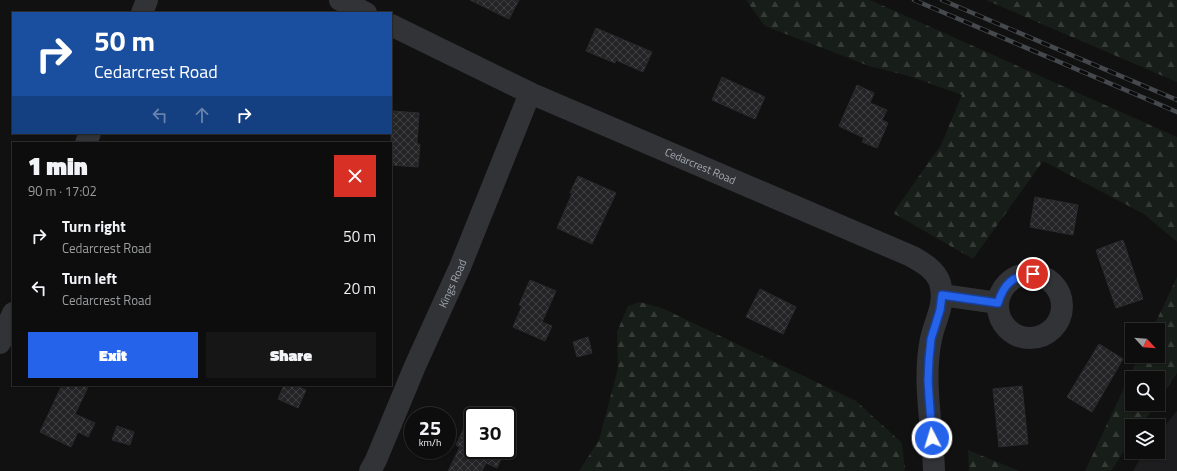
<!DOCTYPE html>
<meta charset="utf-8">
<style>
:root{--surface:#0d0d0e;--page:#161617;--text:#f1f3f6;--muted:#9a9c9e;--line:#2d2d2e;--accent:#2563eb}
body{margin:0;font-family:"Titillium Web",sans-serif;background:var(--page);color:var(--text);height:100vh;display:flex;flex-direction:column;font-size:15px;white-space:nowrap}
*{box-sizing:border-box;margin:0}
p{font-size:13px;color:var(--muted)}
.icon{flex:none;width:22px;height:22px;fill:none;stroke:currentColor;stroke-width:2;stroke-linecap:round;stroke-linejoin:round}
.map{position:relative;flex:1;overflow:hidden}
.details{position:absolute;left:12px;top:142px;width:380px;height:244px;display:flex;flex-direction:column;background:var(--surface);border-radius:0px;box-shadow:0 1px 3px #0004,0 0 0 1px var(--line)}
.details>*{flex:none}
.guide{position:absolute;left:12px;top:12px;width:380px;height:122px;border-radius:0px;box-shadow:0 1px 3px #0004,0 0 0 1px var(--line);background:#1a4fa0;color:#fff;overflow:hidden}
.needle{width:26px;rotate:116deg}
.controls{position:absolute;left:1125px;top:323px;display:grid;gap:8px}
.controls a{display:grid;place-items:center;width:40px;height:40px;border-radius:0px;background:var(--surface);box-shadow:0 1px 3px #0004,0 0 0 1px var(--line);font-size:20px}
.speed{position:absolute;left:404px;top:407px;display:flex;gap:8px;font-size:20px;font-weight:700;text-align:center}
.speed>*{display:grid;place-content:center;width:52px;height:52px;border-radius:50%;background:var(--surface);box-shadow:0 1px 3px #0004,0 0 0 1px var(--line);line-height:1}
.speed small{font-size:10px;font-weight:400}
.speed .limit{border:2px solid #111;border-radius:6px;background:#fff;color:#111}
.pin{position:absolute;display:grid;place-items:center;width:34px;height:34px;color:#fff;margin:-17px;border:2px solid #fff;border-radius:50%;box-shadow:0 1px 4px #0007}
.me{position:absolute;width:44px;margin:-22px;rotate:355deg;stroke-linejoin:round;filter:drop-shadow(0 0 3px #0008)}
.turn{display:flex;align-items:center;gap:14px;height:84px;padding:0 16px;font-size:18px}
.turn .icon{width:52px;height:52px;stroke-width:2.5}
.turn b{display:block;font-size:28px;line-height:34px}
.lanes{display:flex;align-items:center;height:38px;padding:0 16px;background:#0003;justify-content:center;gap:20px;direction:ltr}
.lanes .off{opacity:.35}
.round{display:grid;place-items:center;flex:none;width:42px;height:42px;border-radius:0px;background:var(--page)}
.overview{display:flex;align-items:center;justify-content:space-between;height:68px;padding:0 16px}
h1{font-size:24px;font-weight:800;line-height:30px}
.button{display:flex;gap:8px;margin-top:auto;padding:8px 16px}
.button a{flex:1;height:46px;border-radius:0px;background:var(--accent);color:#fff;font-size:16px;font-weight:800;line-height:46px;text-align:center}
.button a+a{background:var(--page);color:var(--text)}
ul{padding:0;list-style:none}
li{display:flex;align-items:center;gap:12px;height:52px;padding:0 16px}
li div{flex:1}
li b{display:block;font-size:15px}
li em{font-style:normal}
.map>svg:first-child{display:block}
.built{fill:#1d1d1f}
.forest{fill:url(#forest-firs)}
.building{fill:url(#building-cross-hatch);stroke:#2b2b2f}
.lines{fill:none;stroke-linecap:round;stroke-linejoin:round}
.minor{stroke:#323337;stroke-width:22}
.rail-casing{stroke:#45484c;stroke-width:4.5}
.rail{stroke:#0c0c0d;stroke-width:3;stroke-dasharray:9;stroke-linecap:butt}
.route-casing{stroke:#184099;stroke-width:10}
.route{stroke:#2563eb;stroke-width:7}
.labels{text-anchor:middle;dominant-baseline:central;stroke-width:4;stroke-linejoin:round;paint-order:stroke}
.street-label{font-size:11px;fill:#a2a9b3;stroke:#0c0c0d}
</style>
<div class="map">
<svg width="1177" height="471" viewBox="0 0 1177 471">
<defs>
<pattern id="forest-firs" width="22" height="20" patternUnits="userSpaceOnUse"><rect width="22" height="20" fill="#171d18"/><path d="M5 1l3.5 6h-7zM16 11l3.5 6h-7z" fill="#363b37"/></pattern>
<pattern id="building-cross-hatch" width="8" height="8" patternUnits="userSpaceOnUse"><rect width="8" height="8" fill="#242427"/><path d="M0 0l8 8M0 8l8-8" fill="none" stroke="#414144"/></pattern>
</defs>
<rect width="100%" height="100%" fill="#111112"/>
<!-- built -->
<path class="built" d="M 1177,411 L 1177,471 L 1133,471 L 1144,452 L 1158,452 L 1158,434 Z"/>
<!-- forest -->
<g class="forest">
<path d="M 746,0 L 870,0 L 1177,137 L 1177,242 L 1144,214 L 1043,161 L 973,259 L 893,213 L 941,145 L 962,95 L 909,76 L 869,66 L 765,26 Z"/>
<path d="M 986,0 L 1177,0 L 1177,82 Z"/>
<path d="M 1177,277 L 1177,373 L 1158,401 L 1158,378 L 1132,378 L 1132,404 L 1156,404 L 1141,426 L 1132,426 L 1132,439 L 1111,471 L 1085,471 L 1139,356 L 1158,356 L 1158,330 L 1152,330 Z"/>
<path d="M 640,302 L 662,308 L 856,401 L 902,443 L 905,469 L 904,471 L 579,471 L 599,440 L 618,368 L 617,332 L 628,306 Z"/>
<path d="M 968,450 L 1019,471 L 969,471 Z"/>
</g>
<!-- building -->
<g class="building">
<path d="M 470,0 L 519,0 L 509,19 Z"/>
<path d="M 596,28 L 652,52 L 643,72 L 616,60 L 615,63 L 586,51 Z"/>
<path d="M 722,77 L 765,97 L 755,119 L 712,100 Z"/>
<path d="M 857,85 L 874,93 L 870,103 L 887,110 L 882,120 L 888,123 L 877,148 L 862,142 L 864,138 L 839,126 Z"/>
<path d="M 393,111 L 419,113 L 417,144 L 420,144 L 418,167 L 391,165 L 391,138 Z"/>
<path d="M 578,176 L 616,193 L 592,244 L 557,228 L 572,194 L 570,193 Z"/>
<path d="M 1035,197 L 1078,205 L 1073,235 L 1030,227 Z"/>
<path d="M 1123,240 L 1143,299 L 1116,308 L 1096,250 Z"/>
<path d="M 530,280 L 556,291 L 542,322 L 552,326 L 545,341 L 513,327 L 522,306 L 519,305 Z"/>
<path d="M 760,289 L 796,307 L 783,334 L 746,317 Z"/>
<path d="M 588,337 L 592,353 L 577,357 L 573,342 Z"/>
<path d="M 1099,344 L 1123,359 L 1092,412 L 1067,397 Z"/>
<path d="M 62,385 L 89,385 L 75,414 L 95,423 L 88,437 L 78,432 L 71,447 L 40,432 Z"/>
<path d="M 284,385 L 294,385 L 306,390 L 298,408 L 278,399 Z"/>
<path d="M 1022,386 L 1028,444 L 999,447 L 993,389 Z"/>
<path d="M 473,409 L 473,450 L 505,450 L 497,468 L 486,463 L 482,471 L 448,471 L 460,447 L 456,445 Z"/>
<path d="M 117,426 L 134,432 L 130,445 L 112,440 Z"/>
</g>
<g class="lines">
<!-- minor -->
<g class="minor">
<path d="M 340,0 L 366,13"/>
<path d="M 142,13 L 147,0"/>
<path id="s1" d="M 391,25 L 530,93 L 911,256 C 922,262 936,270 940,283 C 946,305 935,319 931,339 C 922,381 933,429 934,471"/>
<path d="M 86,143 L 90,133"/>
<circle cx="1030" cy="306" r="32"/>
<path d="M 942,295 L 998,303"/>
<path d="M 0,343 L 13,313"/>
<path id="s2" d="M 370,471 L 376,460 L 415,366 L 460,267 L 530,93"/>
</g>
<!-- rail casing -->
<g class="rail-casing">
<g id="rail">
<path d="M 914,0 L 1177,112"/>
<path d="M 942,0 L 1177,100"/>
</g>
</g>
<!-- rail -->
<use href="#rail" class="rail"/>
</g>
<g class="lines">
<!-- route casing -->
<g class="route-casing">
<path id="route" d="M 932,438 L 928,381 L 929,359 L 931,339 L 940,310 L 942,295 L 998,303 C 1004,283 1013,276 1033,274"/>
</g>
<!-- route -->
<use href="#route" class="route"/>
</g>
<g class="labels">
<!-- street labels -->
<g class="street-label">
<text stroke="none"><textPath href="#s1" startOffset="340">Cedarcrest Road</textPath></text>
<text stroke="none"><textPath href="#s2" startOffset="205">Kings Road</textPath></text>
</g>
</g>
</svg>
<div class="controls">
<a><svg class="needle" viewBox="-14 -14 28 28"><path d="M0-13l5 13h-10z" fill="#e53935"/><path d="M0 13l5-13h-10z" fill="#9a9c9e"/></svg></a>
<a><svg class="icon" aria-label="search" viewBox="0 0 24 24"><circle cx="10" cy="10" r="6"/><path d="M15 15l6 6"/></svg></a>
<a><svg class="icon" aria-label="layers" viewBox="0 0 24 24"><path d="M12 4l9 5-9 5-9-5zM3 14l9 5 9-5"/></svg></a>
</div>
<div class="speed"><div>25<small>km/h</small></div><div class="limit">30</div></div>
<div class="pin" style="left:1033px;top:274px;background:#d93025"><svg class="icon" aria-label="arrive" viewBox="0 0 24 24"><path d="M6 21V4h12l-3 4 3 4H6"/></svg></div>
<svg class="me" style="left:932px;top:438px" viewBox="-20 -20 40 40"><circle r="17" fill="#2563eb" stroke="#fff" stroke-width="3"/><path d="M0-11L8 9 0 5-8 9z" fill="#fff"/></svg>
<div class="guide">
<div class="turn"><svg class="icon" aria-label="right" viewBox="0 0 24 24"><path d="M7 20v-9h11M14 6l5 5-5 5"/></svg><div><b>50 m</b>Cedarcrest Road</div></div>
<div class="lanes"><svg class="icon off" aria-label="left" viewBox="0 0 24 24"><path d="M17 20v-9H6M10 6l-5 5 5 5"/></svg><svg class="icon off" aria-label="ahead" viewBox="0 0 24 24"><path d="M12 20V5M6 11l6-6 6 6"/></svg><svg class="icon" aria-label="right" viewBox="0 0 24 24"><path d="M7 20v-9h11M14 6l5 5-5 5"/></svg></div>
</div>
<section class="details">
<div class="overview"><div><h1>1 min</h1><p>90 m · 17:02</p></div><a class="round" style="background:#d93025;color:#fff"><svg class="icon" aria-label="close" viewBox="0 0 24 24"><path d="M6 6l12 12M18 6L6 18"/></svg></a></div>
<ul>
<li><svg class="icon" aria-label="right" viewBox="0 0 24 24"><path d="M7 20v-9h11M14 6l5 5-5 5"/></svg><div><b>Turn right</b><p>Cedarcrest Road</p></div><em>50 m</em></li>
<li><svg class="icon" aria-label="left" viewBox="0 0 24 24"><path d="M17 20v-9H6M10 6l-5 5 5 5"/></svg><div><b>Turn left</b><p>Cedarcrest Road</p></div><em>20 m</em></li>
</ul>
<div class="button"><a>Exit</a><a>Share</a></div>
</section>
</div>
